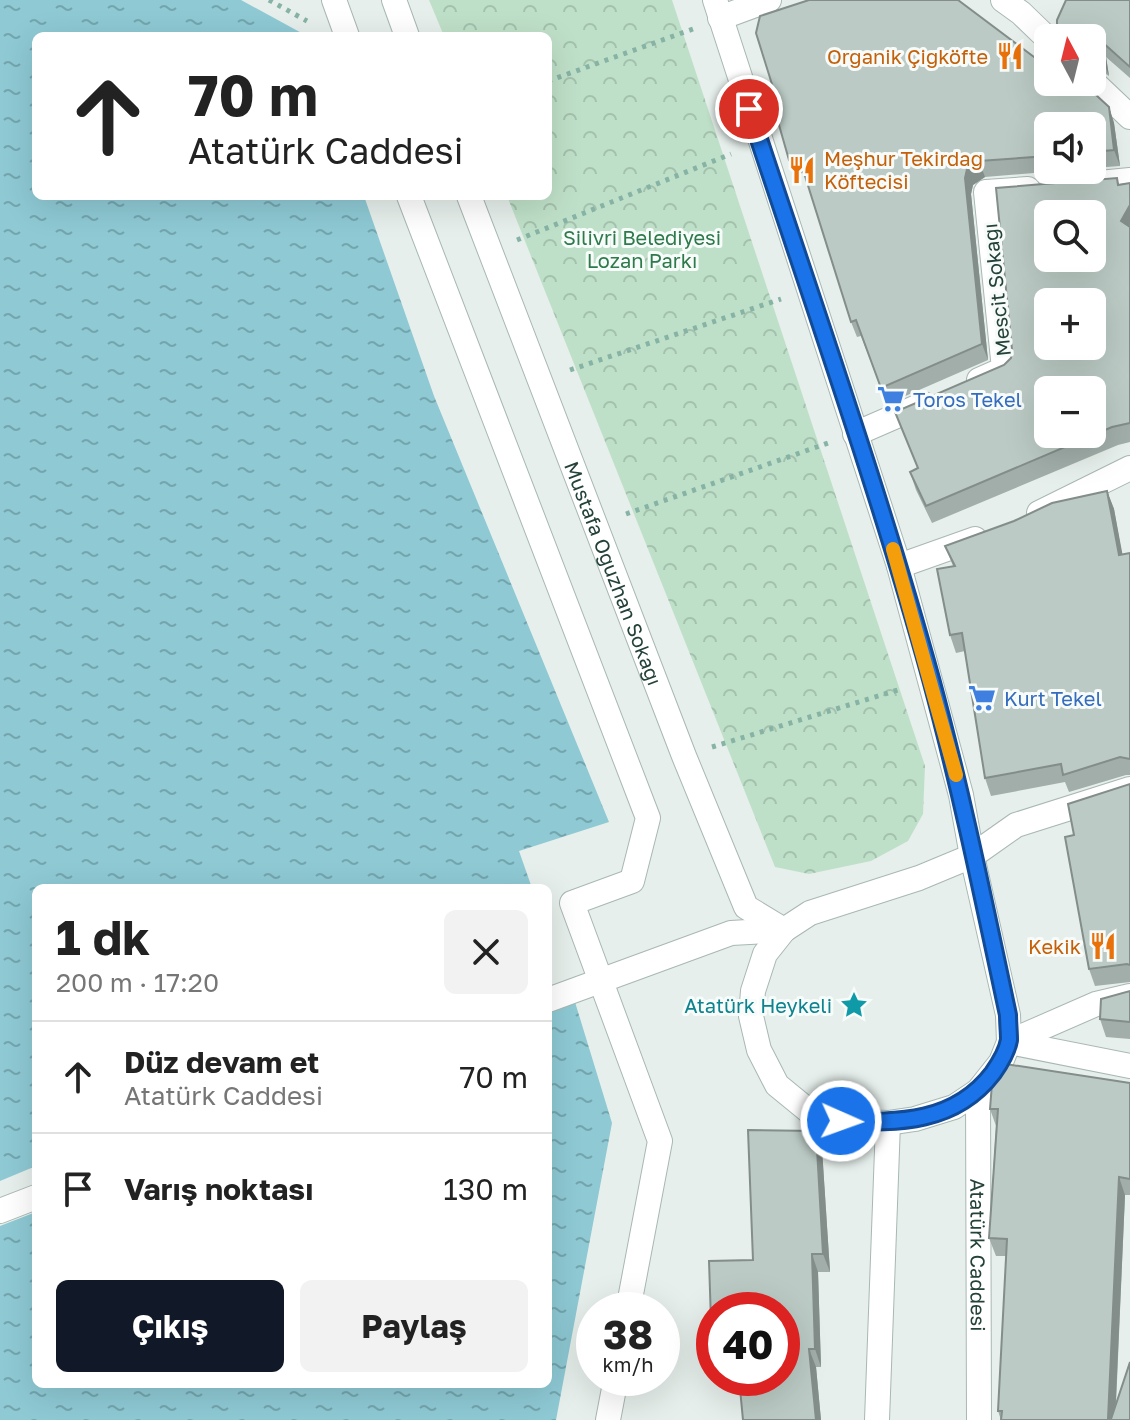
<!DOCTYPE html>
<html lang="tr">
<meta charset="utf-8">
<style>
:root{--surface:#fff;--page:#f2f2f2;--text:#222;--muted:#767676;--line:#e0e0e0;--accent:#111827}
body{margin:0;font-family:"Golos Text",sans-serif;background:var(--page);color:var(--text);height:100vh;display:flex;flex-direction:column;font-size:30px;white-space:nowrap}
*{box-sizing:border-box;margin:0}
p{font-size:26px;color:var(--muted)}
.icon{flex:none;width:44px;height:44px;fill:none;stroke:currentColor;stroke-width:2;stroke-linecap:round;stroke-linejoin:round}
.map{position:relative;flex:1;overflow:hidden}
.drawer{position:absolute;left:32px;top:884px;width:520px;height:504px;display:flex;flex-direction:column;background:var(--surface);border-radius:12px;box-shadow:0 8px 32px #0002}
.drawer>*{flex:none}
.guide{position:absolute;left:32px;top:32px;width:520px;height:168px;border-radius:12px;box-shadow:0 8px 32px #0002;background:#fff;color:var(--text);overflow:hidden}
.needle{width:52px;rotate:353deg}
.fabs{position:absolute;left:1034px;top:24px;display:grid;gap:16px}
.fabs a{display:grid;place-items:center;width:72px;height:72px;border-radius:12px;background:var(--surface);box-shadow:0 8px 32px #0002;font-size:40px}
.speed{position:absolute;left:576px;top:1292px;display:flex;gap:16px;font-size:40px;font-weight:700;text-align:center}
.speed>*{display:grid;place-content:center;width:104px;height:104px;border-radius:50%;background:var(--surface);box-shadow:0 8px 32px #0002;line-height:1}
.speed small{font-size:20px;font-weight:400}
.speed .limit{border:12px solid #d22;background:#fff;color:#111}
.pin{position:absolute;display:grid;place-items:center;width:68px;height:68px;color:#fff;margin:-34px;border:4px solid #fff;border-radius:50%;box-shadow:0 2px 8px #0007}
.me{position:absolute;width:88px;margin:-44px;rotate:92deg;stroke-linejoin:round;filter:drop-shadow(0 0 6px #0008)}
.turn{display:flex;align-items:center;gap:28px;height:168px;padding:0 24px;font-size:36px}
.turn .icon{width:104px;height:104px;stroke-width:2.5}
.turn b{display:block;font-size:56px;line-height:68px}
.round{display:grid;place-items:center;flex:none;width:84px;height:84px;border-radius:12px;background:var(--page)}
.head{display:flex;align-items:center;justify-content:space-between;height:136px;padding:0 24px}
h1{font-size:48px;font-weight:700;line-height:60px}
.cta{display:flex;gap:16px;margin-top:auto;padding:16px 24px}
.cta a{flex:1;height:92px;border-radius:12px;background:var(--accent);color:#fff;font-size:32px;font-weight:700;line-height:92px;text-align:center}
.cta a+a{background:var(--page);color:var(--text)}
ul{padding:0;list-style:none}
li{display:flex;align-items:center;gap:24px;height:112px;padding:0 24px;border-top:2px solid var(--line)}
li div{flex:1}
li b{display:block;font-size:30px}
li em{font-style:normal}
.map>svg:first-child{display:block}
.forest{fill:url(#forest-crowns)}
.water{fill:url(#water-ripples)}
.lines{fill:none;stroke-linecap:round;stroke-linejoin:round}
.minor-casing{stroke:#a8b8b2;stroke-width:26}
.path{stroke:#86b3a5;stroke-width:5;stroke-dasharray:4 6;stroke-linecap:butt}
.minor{stroke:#fff;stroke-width:24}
.wall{fill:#a1aea9}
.shaded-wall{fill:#838d89}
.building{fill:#bbcac4;stroke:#838d89;stroke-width:2;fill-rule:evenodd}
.route-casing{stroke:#114b97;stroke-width:20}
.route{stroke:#1a73e8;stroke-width:14}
.slow{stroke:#f59e0b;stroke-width:14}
.labels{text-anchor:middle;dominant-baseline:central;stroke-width:6;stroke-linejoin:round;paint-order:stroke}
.food-label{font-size:20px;fill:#c56008;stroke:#f7fbf9;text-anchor:end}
.park-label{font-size:20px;fill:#2d7a4b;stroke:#f7fbf9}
.street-label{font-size:20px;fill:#24423a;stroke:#f7fbf9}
.shop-label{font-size:20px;fill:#366cbe;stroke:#f7fbf9;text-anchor:start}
.culture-label{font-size:20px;fill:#0d838f;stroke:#f7fbf9;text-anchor:end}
</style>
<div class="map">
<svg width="1130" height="1420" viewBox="0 0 1130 1420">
<defs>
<pattern id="forest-crowns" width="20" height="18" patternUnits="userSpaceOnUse" patternTransform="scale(2)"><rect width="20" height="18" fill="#bfe0c8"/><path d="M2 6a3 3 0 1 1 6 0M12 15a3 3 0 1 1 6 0" fill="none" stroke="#a4c1ad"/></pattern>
<pattern id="water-ripples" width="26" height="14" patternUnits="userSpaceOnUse" patternTransform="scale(2)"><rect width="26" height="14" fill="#8ec9d4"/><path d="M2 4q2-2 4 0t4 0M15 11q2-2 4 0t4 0" fill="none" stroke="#74a5ad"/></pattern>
</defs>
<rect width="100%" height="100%" fill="#e6efeb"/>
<!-- forest -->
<path class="forest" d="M 429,0 L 672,0 L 925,766 L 923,814 L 908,841 L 871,861 L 809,874 L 775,867 L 507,196 L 548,196 L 548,36 L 444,36 Z"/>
<!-- water -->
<g class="water">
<path d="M 0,0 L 241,0 L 307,36 L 36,36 L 36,196 L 364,196 L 434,396 L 609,822 L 519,851 L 532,888 L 36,888 L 36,1166 L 0,1181 Z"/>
<path d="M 575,1002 L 612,1123 L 556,1420 L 0,1420 L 0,1226 L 36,1212 L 36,1384 L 548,1384 L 548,1012 Z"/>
</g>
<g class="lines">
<!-- minor casing -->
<g class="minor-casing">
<g id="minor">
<path d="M 334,0 L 347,36"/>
<path d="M 394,0 L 407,36"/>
<path d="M 715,0 L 899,566 L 961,795 L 972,856 L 1016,825 L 1130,789"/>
<path d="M 1003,0 L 1021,13 L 1048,39"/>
<path d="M 720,18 L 769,0"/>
<path d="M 1092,81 L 1130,117"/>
<path d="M 1089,184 L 1130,180"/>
<path d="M 409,196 L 648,818 L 632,881 L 572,903 L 660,1141 L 628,1310"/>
<path id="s1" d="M 469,196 L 684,756 L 746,907 L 784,930"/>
<path d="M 979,380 L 1004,369 L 986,192 L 1028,189"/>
<path d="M 855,434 L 924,404"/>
<path d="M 1039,513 L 1130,468"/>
<path d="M 899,566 L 975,539"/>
<path d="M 972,856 L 1008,1015 L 1009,1042 L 1001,1062 L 978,1091 L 954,1107 L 915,1119 L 888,1123 L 841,1121 L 810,1112 L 777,1085 L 759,1050 L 751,1016 L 753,991 L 765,954 L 784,930 L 810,913 L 919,878 Z"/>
<path d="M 548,1000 L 731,933 L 784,930"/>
<path d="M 1009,1042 L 1096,1004 L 1130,996"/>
<path d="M 1009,1042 L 1130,1066"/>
<path id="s2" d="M 978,1091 L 979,1420"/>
<path d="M 0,1211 L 36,1197"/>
<path d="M 608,1420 L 616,1378"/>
<path d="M 877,1420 L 888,1123"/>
</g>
</g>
<!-- path -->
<g class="path">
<path d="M 269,0 L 307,21"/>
<path d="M 548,81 L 693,29"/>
<path d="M 517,240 L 731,154"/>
<path d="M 570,370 L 781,299"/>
<path d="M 626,514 L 828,443"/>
<path d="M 712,747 L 901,689"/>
</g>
<!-- minor -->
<use href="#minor" class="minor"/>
</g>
<!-- wall -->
<g class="wall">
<path d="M 1130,0 L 1130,78 L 1106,57 L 1109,76 L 1096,67 L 1092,67 L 1092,38 Z"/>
<path d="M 1048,82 L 1109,107 L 1114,123 L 1120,166 L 1092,168 L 1092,126 L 1048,126 L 1048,170 L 1069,170 L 985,177 L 973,185 L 971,194 L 988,360 L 887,404 L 861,336 L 857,337 L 851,322 L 804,173 L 794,175 L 789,160 Z"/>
<path d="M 1117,178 L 1119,184 L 1130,183 L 1130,442 L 1118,445 L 932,523 L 916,490 L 910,472 L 918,468 L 895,412 L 1004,365 L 1011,358 Z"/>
<path d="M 1107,491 L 1114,509 L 1122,555 L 1130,553 L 1130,775 L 1126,775 L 1069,792 L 1065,782 L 991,796 L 985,778 L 965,651 L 956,653 L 950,635 L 953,566 L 945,546 Z"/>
<path d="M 1130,784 L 1130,982 L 1095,986 L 1089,969 L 1074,835 Z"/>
<path d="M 1130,991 L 1130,1039 L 1106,1037 L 1100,1019 Z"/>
<path d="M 1130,1083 L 1130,1195 L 1125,1195 L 1116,1405 L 1130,1420 L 1001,1420 L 998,1411 L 1006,1256 L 996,1256 L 989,1238 L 996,1126 L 990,1109 Z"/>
<path d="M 748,1130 L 816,1131 L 822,1149 L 830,1272 L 818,1272 L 821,1367 L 816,1367 L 821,1420 L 743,1420 L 739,1378 L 782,1378 L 782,1310 L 714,1310 L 714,1358 L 712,1351 L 709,1261 L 753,1260 Z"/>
</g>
<!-- shaded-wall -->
<g class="shaded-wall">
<path d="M 1101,41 L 1106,57 L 1109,76 L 1103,60 Z"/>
<path d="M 1109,107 L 1114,123 L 1120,166 L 1114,150 Z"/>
<path d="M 979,161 L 985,177 L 973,185 L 971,194 L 988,360 L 982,344 L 965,178 L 967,169 Z"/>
<path d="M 1130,205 L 1130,234 L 1121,221 Z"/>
<path d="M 1107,491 L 1114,509 L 1126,573 L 1119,555 Z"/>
<path d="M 816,1131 L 822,1149 L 830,1272 L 823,1254 Z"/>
<path d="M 1119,1177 L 1125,1195 L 1115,1420 L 1108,1420 Z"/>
<path d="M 812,1254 L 818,1272 L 821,1367 L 815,1349 Z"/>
<path d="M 809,1349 L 816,1367 L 821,1420 L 816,1420 Z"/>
</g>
<!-- building -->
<g class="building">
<path d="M 809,0 L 958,0 L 1038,60 L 1048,38 L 1048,82 L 1082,82 L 1109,107 L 1114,150 L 1092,152 L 1092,126 L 1048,126 L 1048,156 L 979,161 L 967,169 L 965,178 L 982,344 L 881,388 L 856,320 L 851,322 L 799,157 L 789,160 L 775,111 L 780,110 L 756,33 L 760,16 Z"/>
<path d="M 1066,0 L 1130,0 L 1130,67 L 1101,41 L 1103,60 L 1092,52 L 1092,38 L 1048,38 L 1057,28 L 1057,20 Z"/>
<path d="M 1117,178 L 1118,185 L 1130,183 L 1130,205 L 1121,221 L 1130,227 L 1130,423 L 1112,427 L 926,506 L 910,472 L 918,468 L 895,412 L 1004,365 L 1011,358 L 1012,350 L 996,188 ZM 1048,214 L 1092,214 L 1092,258 L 1048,258 ZM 1048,302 L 1092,302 L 1092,346 L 1048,346 ZM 1048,390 L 1092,390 L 1092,434 L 1048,434 Z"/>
<path d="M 1107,491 L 1119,555 L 1130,553 L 1130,759 L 1120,757 L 1063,775 L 1061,764 L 985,778 L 962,633 L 950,635 L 937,569 L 955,566 L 945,546 L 1014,521 L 1052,503 Z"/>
<path d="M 1130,784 L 1130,965 L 1127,964 L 1089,969 L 1065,837 L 1074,835 L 1068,804 Z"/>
<path d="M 1130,991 L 1130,1022 L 1100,1019 L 1101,999 Z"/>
<path d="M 999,1063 L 1130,1083 L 1130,1179 L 1119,1177 L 1108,1419 L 1111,1419 L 1130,1362 L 1130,1420 L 1001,1420 L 1002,1411 L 998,1411 L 1007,1239 L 989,1238 L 998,1109 L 990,1109 L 993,1071 Z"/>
<path d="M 748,1130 L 816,1131 L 823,1254 L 812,1254 L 815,1349 L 809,1349 L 816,1420 L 743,1420 L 739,1378 L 782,1378 L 782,1310 L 714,1310 L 714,1351 L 712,1351 L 709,1261 L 753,1260 Z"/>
</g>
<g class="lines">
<!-- route casing -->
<g class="route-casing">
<path id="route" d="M 749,109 C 811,298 878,487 931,679 C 961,790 984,902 1008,1015 C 1008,1023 1009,1032 1009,1040 C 1007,1052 1000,1063 993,1073 C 955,1123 899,1123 841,1121"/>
</g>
<!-- route -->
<use href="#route" class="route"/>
<!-- slow -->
<path class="slow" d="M 893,549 L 956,775"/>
</g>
<!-- icons -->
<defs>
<g id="restaurant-bare" transform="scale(2.16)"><path d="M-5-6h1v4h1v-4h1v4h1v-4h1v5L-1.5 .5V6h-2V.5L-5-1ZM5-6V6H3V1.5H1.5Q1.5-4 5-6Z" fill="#e8710a" stroke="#f7fbf9" stroke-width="2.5" paint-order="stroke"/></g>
<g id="supermarket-bare" transform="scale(2.16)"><path d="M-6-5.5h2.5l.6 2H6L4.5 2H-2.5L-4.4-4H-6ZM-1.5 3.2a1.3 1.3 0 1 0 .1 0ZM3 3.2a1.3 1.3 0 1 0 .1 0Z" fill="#3f7fe0" stroke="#f7fbf9" stroke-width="2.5" paint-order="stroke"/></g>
<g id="sight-bare" transform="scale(2.16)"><path d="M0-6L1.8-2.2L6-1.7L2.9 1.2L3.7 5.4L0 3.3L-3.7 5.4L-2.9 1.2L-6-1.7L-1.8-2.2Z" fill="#0f9aa8" stroke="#f7fbf9" stroke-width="2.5" paint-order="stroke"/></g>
</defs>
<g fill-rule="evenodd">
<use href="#restaurant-bare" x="1010" y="56"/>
<use href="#restaurant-bare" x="802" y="170"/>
<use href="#supermarket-bare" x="891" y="399"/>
<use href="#supermarket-bare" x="982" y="698"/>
<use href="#restaurant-bare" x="1103" y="946"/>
<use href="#sight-bare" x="854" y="1005"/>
</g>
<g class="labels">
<!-- food labels -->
<g class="food-label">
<text x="988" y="56">Organik Çiğköfte</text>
<text x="824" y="158" text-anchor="start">Meşhur Tekirdağ<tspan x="824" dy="23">Köftecisi</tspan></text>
<text x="1081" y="946">Kekik</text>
</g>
<!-- park labels -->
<g class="park-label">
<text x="642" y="237">Silivri Belediyesi<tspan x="642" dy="23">Lozan Parkı</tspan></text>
</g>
<!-- street labels -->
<g class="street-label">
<text transform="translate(996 290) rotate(-96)">Mescit Sokağı</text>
<text stroke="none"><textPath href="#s1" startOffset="404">Mustafa Oğuzhan Sokağı</textPath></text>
<text stroke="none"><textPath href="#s2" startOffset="164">Atatürk Caddesi</textPath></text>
</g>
<!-- shop labels -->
<g class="shop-label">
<text x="913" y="399">Toros Tekel</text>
<text x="1004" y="698">Kurt Tekel</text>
</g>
<!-- culture labels -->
<g class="culture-label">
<text x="832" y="1005">Atatürk Heykeli</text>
</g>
</g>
</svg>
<div class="fabs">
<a><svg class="needle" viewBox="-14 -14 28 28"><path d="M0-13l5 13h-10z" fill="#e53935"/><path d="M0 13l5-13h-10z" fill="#767676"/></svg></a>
<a><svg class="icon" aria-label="sound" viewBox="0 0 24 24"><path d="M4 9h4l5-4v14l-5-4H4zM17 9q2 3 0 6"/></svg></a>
<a><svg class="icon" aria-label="search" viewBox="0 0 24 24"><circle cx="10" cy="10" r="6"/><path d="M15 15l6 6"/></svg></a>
<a>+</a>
<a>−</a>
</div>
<div class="speed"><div>38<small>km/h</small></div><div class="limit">40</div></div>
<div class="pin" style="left:749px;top:109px;background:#d93025"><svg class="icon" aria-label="arrive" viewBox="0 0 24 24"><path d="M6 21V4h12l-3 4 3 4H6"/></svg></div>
<svg class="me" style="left:841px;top:1121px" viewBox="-20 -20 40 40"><circle r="17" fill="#1a73e8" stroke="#fff" stroke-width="3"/><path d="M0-11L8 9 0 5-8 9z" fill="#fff"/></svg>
<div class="guide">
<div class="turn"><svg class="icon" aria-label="ahead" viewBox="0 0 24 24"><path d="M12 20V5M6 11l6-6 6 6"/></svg><div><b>70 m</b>Atatürk Caddesi</div></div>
</div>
<section class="drawer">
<div class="head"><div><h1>1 dk</h1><p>200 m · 17:20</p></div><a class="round"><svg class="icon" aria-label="close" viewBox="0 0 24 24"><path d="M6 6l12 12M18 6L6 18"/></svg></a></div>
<ul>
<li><svg class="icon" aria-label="ahead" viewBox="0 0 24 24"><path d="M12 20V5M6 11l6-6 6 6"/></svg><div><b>Düz devam et</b><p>Atatürk Caddesi</p></div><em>70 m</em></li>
<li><svg class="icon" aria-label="arrive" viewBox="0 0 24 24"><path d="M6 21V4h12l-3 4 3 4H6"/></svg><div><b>Varış noktası</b></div><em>130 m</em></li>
</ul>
<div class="cta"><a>Çıkış</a><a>Paylaş</a></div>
</section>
</div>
